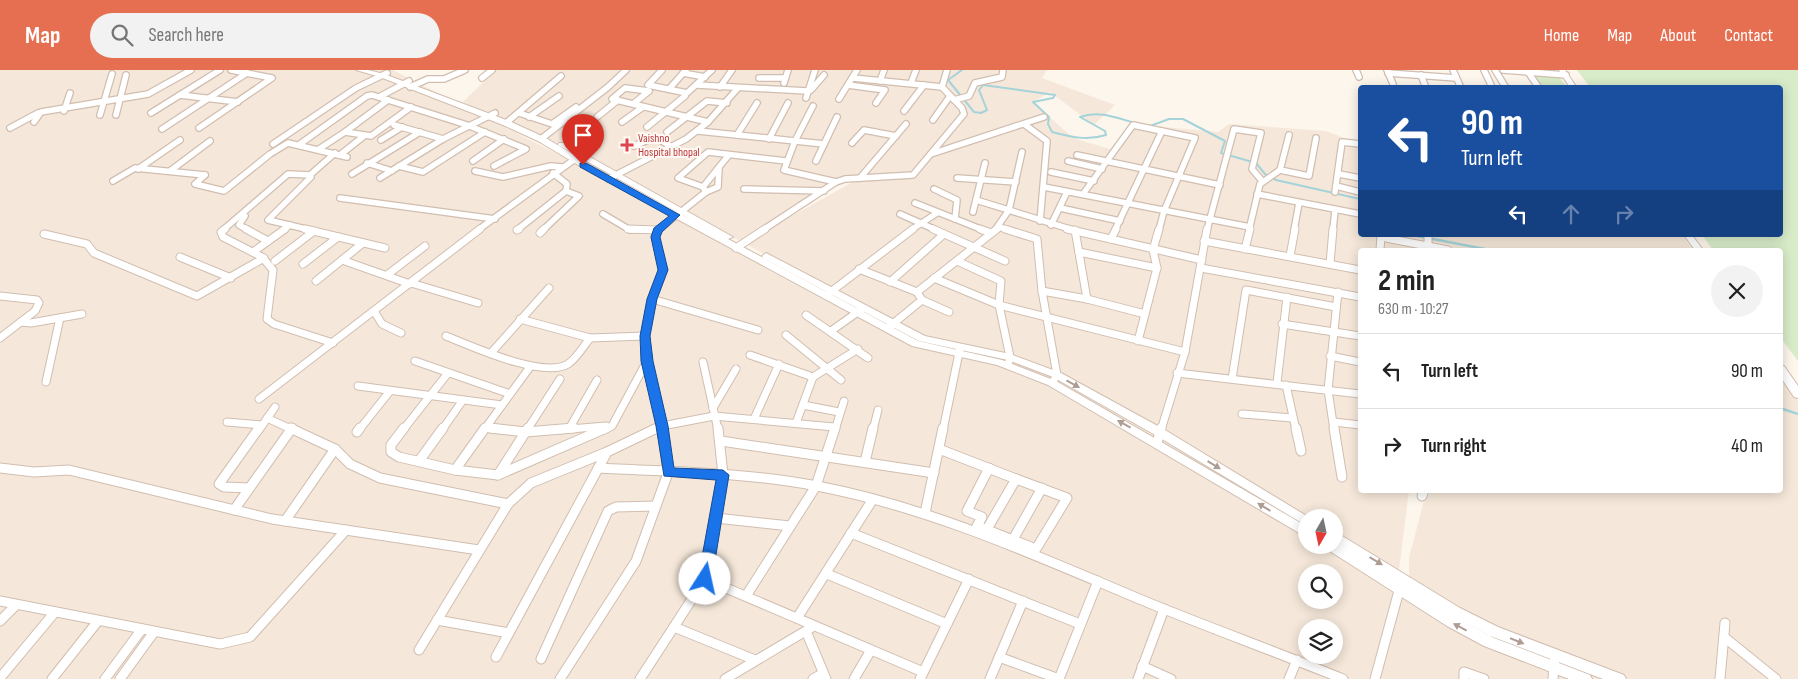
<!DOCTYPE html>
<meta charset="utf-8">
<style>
:root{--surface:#fff;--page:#f2f2f2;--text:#222;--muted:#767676;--line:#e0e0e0;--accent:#e76f51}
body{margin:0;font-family:"Sofia Sans Condensed",sans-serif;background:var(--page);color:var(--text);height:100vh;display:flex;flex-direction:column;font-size:19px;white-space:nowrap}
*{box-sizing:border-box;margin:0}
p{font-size:16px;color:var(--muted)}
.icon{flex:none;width:28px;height:28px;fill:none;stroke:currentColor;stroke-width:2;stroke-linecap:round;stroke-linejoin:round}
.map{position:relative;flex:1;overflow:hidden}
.sheet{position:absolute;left:1358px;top:178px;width:425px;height:245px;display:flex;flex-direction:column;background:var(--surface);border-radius:5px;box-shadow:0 2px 12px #0003}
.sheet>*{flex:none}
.top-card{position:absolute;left:1358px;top:15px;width:425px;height:152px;border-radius:5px;box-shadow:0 2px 12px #0003;background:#1a4fa0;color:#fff;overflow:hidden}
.needle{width:32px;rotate:189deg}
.fabs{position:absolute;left:1298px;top:439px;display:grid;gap:10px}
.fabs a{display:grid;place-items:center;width:45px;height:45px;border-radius:50%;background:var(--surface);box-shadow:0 2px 12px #0003;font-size:25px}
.pin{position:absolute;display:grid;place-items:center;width:42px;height:42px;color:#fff;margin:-51px -21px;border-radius:50% 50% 50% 0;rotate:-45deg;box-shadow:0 0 5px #0007}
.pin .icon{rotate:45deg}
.me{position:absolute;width:55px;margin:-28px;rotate:10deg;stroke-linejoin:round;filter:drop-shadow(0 0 4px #0008)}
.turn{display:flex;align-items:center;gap:18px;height:105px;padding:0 20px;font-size:22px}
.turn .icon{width:65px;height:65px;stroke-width:2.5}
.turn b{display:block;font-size:35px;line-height:42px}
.lanes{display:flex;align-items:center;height:48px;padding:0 20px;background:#0003;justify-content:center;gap:25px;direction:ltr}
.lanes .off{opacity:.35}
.round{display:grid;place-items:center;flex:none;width:52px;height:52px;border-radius:26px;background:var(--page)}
.head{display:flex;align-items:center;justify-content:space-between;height:85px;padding:0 20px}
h1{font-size:30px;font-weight:700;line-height:38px}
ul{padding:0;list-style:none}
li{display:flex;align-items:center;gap:15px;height:75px;padding:0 20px;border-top:1px solid var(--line)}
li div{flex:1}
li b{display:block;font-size:19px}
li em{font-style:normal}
header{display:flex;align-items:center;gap:30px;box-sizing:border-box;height:70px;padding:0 25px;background:var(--accent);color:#fff}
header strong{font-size:24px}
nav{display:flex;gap:28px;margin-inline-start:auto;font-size:18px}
.search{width:350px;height:45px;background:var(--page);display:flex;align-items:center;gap:12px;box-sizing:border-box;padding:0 18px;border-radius:28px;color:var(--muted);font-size:19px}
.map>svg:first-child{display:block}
.residential{fill:#f5e8da;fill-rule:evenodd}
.green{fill:#d8ecc9}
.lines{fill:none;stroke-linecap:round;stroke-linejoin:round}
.stream-far1{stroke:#a5d3da;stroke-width:2}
.stream{stroke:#a5d3da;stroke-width:2.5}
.minor-far2-casing{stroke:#d1beb0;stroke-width:8}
.minor-far1-casing{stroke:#d1beb0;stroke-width:9}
.minor-casing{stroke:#d1beb0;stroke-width:11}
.tertiary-casing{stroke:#d1beb0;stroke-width:2}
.minor-far2{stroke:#fff;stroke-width:5.5}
.minor-far1{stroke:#fff;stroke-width:7}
.minor{stroke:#fff;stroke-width:9}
.tertiary{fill:#fff;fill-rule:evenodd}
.oneway{fill:#af9d94}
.route{fill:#1a73e8;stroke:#114b97}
.health-dot{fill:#e0444e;stroke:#fffaf3;stroke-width:2}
.labels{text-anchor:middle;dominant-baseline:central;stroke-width:4;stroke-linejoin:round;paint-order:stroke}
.far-health-label{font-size:12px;fill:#be3a42;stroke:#fffaf3;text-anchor:start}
</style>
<header>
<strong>Map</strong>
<div class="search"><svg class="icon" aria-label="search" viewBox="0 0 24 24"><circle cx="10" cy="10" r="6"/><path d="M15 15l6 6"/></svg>Search here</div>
<nav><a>Home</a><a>Map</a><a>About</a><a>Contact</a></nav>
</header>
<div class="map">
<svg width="1798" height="609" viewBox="0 0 1798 609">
<rect width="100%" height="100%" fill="#fdf6ec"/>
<!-- residential -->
<path class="residential" d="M 0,0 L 393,0 L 924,271 L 744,173 L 463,32 L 496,0 L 1047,0 L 1042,8 L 1115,35 L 1094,55 L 1050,22 L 1033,32 L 1073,68 L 1110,79 L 1132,54 L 1218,62 L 1229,54 L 1326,61 L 1360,74 L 1360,165 L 1682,165 L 1693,180 L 1360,180 L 1360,420 L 1409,420 L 1398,508 L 1409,508 L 1409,488 L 1423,434 L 1432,420 L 1780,420 L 1780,302 L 1798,327 L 1798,609 L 0,609 ZM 845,109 L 858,109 L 756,166 ZM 1306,448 L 1334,448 L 1334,475 L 1306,475 ZM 1306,502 L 1334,502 L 1334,530 L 1306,530 ZM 1306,558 L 1334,558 L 1334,585 L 1306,585 Z"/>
<!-- green -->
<g class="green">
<path d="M 1577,0 L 1798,0 L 1798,291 L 1780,267 L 1780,180 L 1713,180 L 1702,165 L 1780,165 L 1780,18 L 1590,17 Z"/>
<path d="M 1532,4 L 1558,6 L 1567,17 L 1542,17 Z"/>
</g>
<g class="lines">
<!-- stream-far1 -->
<g class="stream-far1">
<path d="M 962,0 L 948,10 L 974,42 L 981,43 L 987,40 L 979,20 L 983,15 L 1055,25 L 1053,28 L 1033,32 L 1049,47 L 1048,54 L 1052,62 C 1071,67 1087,71 1106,65 L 1105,61 L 1080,47 C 1099,40 1117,48 1135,53"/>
<path d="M 1150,56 L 1169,49 L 1183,49 L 1225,71 L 1221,83 L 1256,93 L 1265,104 L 1276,110 L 1360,129"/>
</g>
<!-- stream -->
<g class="stream">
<path d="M 1412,165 L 1490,180"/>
<path d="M 1780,338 L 1798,344"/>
</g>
<!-- minor-far2 casing -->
<g class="minor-far2-casing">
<g id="minor-far2">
<path d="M 662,0 L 648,15 L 687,23 L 712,0"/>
<path d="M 1356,0 L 1359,7"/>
<path d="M 1387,0 L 1393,14"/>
<path d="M 1453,0 L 1461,18"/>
<path d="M 1484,0 L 1491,15"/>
<path d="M 1495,0 L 1506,18"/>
<path d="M 1503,0 L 1566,5"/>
<path d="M 1528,2 L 1539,18"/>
<path d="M 683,3 L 705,7"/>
<path d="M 1388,3 L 1456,8"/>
<path d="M 1421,5 L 1426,18"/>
<path d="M 482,8 L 492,0"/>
<path d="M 759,8 L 785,8"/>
<path d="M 853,8 L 942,17"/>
<path d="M 880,11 L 884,0"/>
<path d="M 784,13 L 788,0"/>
<path d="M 911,13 L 916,0"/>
<path d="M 697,15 L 807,21 L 811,20 L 824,5"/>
<path d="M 848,15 L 885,20 L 876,33"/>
<path d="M 410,17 L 428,9 L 444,9 L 465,0"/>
<path d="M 720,17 L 732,0"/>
<path d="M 669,19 L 686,0"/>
<path d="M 180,25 L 238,32"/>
<path d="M 379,27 L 409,11"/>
<path d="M 806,28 L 815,0"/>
<path d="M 839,29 L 857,0"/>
<path d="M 388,30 L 345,62 L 371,66 L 411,37"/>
<path d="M 954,30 L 969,26 L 975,13 L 1002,7 L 1003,0"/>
<path d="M 633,34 L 649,21 L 625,18 L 612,29 L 708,52"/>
<path d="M 813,36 L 795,71 L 784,100 L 836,112"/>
<path d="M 64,41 L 70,23"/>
<path d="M 904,41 L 924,15"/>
<path d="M 151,43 L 220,0"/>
<path d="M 519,43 L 552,54 L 576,37"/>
<path d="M 100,45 L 112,4"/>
<path d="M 116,45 L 126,5"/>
<path d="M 529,47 L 559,26"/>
<path d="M 597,47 L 618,30"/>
<path d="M 933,50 L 950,26"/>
<path d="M 34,52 L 41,42 L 148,24 L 191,0"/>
<path d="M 622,52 L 643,37"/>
<path d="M 506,53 L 561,6"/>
<path d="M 1024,54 L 1047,71 L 1040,151"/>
<path d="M 394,55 L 443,69"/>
<path d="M 647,57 L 685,26"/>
<path d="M 10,58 L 38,43"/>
<path d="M 199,58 L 272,8 L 231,0"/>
<path d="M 162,59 L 247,3"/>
<path d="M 698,61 L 824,74"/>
<path d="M 667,62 L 707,31 L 727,33"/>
<path d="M 737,65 L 757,33"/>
<path d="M 541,69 L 608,17 L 626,0"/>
<path d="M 769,69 L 788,33"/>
<path d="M 381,70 L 402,57"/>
<path d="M 852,73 L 864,60 L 896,66"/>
<path d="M 273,74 L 356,18 L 387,3"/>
<path d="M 300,74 L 367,26 L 372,25 L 467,55 L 526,79 L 494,96"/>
<path d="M 634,76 L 655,67 L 672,77"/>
<path d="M 319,79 L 345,62"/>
<path d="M 931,84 L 1044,47"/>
<path d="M 340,85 L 364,66"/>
<path d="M 1077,85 L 1220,115"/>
<path d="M 473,91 L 504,69"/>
<path d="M 816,91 L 837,47"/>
<path d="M 1068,91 L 1102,99"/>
<path d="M 367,93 L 392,101"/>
<path d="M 399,96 L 423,102 L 485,62"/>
<path d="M 138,99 L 180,70"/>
<path d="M 1280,100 L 1289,65"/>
<path d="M 170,101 L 210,71"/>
<path d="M 475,101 L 503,107 L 551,96 L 562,97"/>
<path d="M 1051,102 L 1094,111"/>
<path d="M 352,104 L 420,62"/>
<path d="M 1339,104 L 1360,108"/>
<path d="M 205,105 L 195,114 L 224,121 L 270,84 L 288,73 L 347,87"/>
<path d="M 310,105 L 335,83"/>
<path d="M 380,108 L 443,69 L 495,43"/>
<path d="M 860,108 L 906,54"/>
<path d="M 957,108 L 1016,112"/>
<path d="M 608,109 L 686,69 L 708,52 L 738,18"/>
<path d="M 113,111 L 135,98 L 205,105"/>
<path d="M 1336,116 L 1360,122"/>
<path d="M 703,117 L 678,108 L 708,82 L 786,91"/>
<path d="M 1044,117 L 1250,157"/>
<path d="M 744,119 L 824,121"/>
<path d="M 934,119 L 957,130 L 955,149"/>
<path d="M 706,122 L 718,117 L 719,98"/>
<path d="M 1335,122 L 1342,72 L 1360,74"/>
<path d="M 1083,124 L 1133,55 L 1195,68 L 1164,141 L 1159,160"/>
<path d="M 1257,124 L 1360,144"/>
<path d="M 340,128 L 495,149"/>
<path d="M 976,130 L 1073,160"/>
<path d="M 915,133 L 983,160"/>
<path d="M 1060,138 L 1120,151"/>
<path d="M 973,142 L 985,93"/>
<path d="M 603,144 L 630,160 L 658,160"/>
<path d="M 900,144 L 936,160"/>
<path d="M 245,146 L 239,155 L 248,160"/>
<path d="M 1051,155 L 1067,122"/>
<path d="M 999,157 L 1009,160"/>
<path d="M 223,160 L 288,104 L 310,105 L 311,107 L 268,150 L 310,160"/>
<path d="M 283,160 L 290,155"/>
<path d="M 478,160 L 579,86"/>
<path d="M 517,160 L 566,121 L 567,114 L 553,103"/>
<path d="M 543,160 L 579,126 L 566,121"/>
<path d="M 658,160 L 706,122 L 703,117 L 728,86"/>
<path d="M 763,160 L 836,112 L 845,109 L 913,105 L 964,44 L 962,38 L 942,17 L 947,0"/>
<path d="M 911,160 L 937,143"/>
<path d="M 995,160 L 1009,140 L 1022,82"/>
<path d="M 1115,160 L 1162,61"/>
<path d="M 1207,160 L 1234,59 L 1261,63 L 1252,99 L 1263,112"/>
<path d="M 1249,160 L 1260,114 L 1280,100 L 1309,106 L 1316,68"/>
<path d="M 1294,160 L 1299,133"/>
<path d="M 1333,160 L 1335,140"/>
</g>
</g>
<!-- minor-far1 casing -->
<g class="minor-far1-casing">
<g id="minor-far1">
<path d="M 225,159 L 221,162 L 223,167 L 262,187 L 273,200 L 267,249 L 274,254 L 333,273"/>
<path d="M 246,159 L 268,171"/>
<path d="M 305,159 L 385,178"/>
<path d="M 628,159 L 658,160"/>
<path d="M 659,159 L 655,167 L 663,200 L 652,229 L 645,266 L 647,291 L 662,360"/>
<path d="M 933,159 L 1005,191"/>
<path d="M 980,159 L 991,163"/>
<path d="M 1005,159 L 1037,169 L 1042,221 L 1057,305 L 1052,313"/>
<path d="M 1067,159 L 1202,190"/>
<path d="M 517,160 L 519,159"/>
<path d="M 1075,160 L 1087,229"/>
<path d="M 540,163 L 544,159"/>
<path d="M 44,164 L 87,174 L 94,183 L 197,226 L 264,188"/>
<path d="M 1428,165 L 1428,180"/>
<path d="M 1381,167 L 1448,180"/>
<path d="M 1111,169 L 1116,159"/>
<path d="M 1204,171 L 1360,200"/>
<path d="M 736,178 L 765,159"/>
<path d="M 1245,179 L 1250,159"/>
<path d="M 1380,180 L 1381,165"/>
<path d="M 253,182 L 285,159"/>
<path d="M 1079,182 L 1157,198"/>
<path d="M 1290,186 L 1295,159"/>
<path d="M 180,187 L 231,208"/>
<path d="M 342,190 L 410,214"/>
<path d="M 275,191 L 314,161"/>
<path d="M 957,191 L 1001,211 L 999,235 L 1010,287 L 1008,295"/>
<path d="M 303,194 L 338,167"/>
<path d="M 1330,194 L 1333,159"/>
<path d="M 1201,198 L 1360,227"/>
<path d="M 859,199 L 917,222 L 922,230 L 949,242"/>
<path d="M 387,205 L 425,176"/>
<path d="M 934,208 L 999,235 L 1185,282"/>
<path d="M 316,211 L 363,173"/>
<path d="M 890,212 L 944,164"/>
<path d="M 411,213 L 478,233"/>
<path d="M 1042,221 L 1087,229 L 1145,244"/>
<path d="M 917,222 L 997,159"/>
<path d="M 828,224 L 913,159"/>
<path d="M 0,226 L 37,230 L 39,233 L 35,241 L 0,268"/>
<path d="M 652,229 L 758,260"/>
<path d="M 374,241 L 382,254 L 401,263"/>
<path d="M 806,245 L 868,288"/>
<path d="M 520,249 L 590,268 L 645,266"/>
<path d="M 21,252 L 31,253 L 82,244"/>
<path d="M 1282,254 L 1360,266"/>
<path d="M 889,257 L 922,230"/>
<path d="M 831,261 L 862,239"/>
<path d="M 786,265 L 841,310"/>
<path d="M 446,266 C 471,276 543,309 568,294 C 577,288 583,277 590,268"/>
<path d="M 1138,271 L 1157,198 L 1153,180 L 1159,159"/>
<path d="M 491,283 L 549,218"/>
<path d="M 750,285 L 813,307"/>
<path d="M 1330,286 L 1360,292"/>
<path d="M 415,291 L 510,324"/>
<path d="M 703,292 L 718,360"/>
<path d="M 1177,303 L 1360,324"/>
<path d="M 1232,309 L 1246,220 L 1336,237"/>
<path d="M 46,312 L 60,248"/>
<path d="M 1277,313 L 1287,227"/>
<path d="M 1286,315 L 1296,360"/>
<path d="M 358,316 L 502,335"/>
<path d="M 259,329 L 480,159"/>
<path d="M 803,335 L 839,342"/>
<path d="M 713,338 L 736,299"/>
<path d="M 1242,344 L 1293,348"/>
<path d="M 267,348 L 293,360"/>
<path d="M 754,349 L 779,294"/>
<path d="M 227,352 L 262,355"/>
<path d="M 1334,352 L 1360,355"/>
<path d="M 796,353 L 813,307 L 858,279"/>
<path d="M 486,358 L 502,360"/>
<path d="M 569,359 L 597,310"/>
<path d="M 259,360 L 275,337"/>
<path d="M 291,360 L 292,358"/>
<path d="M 359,360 L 390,321"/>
<path d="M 403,360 L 448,303"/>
<path d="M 442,360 L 463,330"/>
<path d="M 484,360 L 530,297"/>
<path d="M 527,360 L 560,309"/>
<path d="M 558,360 L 606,356"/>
<path d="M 604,360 L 612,356 L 647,291"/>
<path d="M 654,360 L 662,356 L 714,346 L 834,357"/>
<path d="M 835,360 L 844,331"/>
<path d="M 873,360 L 878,340"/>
<path d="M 943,360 L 960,278"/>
<path d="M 1161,360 L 1185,282 L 1207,159"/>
<path d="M 1334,360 L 1328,320 L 1338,222"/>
</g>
</g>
<!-- minor casing -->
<g class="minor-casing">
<g id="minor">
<path d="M 290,358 L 335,379 L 350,394 L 380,408 L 508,434"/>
<path d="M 404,358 L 391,375 L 391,382 L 399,387 L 455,400 L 498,405 L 606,358"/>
<path d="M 490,358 L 526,362 L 574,358"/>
<path d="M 1296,358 L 1301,381"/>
<path d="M 1334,358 L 1342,407"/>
<path d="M 357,362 L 360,358"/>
<path d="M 721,371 L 934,403"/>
<path d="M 1157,373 L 1161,358"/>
<path d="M 939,379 L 1016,409 L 987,459"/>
<path d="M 419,391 L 443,358"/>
<path d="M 865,392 L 873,358"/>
<path d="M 0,398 L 34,402 L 69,400 L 272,449 L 479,480"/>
<path d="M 598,398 C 671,402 745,402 817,416 C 933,438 1041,488 1149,533 C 1213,559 1279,583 1343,609"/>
<path d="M 989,398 L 967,441 L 982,447 L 977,456 L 1036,479 L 1067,428 L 1016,409"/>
<path d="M 455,400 L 485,358"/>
<path d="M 498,405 L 528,358"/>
<path d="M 249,418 L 224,417 L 219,414 L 259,358"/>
<path d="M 1422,426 L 1424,420"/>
<path d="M 234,440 L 292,358"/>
<path d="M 925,443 L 943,358"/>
<path d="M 716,448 L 790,456"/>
<path d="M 285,451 L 335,379"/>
<path d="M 851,463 L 1080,554"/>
<path d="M 1011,473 L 1042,418"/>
<path d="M 827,504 L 947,554"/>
<path d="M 705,509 L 923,602"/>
<path d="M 746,526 L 816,416 L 835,358"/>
<path d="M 0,531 L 220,574 L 250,567 L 346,460"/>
<path d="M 797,548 L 873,429"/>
<path d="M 437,550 L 509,563"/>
<path d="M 0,551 L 16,535"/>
<path d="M 674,557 L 755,590"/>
<path d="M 806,561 L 826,609"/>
<path d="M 1724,567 L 1776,609"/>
<path d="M 419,580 L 508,434 L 531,413 L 607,382 L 657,358"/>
<path d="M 496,587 L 607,382"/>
<path d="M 999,587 L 1059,609 L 1098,511"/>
<path d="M 541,589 L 608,441 L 616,437 L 656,436"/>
<path d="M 1142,596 L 1171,609"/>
<path d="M 0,608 L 55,542"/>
<path d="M 52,609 L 98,551"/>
<path d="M 105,609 L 142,559"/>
<path d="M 120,609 L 154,562"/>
<path d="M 560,609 L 636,491 L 668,403 L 662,358"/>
<path d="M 640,609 L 705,509 L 723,405 L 718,358"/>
<path d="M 725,609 L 814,556"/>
<path d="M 813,609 L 822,604"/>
<path d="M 854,609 L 871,580"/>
<path d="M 920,609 L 969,509"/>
<path d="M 990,609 L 1023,531"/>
<path d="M 1138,609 L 1164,539"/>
<path d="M 1289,609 L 1297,590"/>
<path d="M 1375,609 L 1400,517"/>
<path d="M 1464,609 L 1464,602 L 1484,609"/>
<path d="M 1553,609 L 1555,586"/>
<path d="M 1720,609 L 1725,553"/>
</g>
</g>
<!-- tertiary casing -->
<g class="tertiary-casing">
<g id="tertiary">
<path d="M 356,0 L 368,0 L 384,4 L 509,51 L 544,67 L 596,98 L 695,152 L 558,75 L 559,73 L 565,73 L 733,167 L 728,169 L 918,271 L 1002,290 L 1056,311 L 1306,456 L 1306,467 L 1048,315 L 997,295 L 912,276 L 590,102 L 538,71 L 503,55 L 380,7 Z"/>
<path d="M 1559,0 L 1565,0 L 1577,18 L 1570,18 Z"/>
<path d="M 1684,165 L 1692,165 L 1703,180 L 1695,180 Z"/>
<path d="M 766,183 L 925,266 L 1010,284 L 1061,303 L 1165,360 L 1310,448 L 1306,448 L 1306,454 L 1302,453 L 1157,366 L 1053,307 L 1008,290 L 919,271 L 763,188 L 762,186 Z"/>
<path d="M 1780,295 L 1784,296 L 1798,316 L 1798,328 L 1794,327 L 1780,306 Z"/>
<path d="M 1334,461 L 1460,538 L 1498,557 L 1624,605 L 1626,609 L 1603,609 L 1488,565 L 1452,546 L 1494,568 L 1590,605 L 1592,609 L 1569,609 L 1484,576 L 1447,556 L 1325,478 L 1323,475 L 1334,475 L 1334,472 L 1419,525 L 1334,472 Z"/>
</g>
</g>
<!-- minor-far2 -->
<use href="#minor-far2" class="minor-far2"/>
<!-- minor-far1 -->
<use href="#minor-far1" class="minor-far1"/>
<!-- minor -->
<use href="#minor" class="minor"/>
<!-- tertiary -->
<use href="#tertiary" class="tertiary"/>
</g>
<!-- one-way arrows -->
<defs><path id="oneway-solid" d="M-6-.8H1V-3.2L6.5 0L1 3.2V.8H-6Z" transform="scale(1.25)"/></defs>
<g class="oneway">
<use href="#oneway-solid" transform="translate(1073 314) rotate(29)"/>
<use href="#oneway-solid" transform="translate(1124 354) rotate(-151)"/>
<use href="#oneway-solid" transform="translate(1214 395) rotate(31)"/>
<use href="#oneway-solid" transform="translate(1264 437) rotate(-149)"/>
<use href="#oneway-solid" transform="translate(1376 491) rotate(31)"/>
<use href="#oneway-solid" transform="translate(1460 557) rotate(-152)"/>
<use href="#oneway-solid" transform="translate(1517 571) rotate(22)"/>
</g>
<!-- route -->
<path class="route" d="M 580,93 L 586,93 L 680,145 L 662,162 L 660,167 L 668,200 L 657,229 L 650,266 L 653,291 L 668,356 L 674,398 L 723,400 L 729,405 L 712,509 L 710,513 L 700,513 L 698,509 L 716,410 L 664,406 L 656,356 L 641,291 L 640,266 L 647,229 L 658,200 L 651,167 L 654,158 L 669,146 L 580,97 Z"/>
<!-- markers -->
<path class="health-dot" d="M624.5 67.5h5v5h5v5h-5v5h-5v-5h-5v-5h5z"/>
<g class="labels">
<!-- far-health labels -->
<g class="far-health-label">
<text x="638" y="68">Vaishno<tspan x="638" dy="14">Hospital bhopal</tspan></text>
</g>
</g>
</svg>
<div class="fabs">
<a><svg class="needle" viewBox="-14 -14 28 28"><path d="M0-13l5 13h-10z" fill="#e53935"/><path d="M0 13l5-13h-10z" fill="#767676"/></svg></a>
<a><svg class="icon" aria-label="search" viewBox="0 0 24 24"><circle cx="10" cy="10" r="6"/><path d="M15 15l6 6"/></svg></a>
<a><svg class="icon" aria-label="layers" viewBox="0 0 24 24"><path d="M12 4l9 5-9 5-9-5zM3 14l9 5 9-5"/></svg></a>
</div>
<div class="pin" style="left:583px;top:95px;background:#d93025"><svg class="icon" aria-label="arrive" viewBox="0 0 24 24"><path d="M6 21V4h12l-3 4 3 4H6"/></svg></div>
<svg class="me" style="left:705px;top:509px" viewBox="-20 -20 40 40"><circle r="19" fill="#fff"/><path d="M0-13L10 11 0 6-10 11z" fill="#1a73e8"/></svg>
<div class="top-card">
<div class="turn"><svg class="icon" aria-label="left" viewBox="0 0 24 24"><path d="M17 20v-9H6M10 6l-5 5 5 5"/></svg><div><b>90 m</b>Turn left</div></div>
<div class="lanes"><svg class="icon" aria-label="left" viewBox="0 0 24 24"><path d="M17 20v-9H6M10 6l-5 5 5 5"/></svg><svg class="icon off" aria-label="ahead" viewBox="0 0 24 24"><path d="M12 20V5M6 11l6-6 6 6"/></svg><svg class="icon off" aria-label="right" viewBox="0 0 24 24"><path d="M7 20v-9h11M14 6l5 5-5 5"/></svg></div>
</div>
<section class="sheet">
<div class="head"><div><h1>2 min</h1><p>630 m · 10:27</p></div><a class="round"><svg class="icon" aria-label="close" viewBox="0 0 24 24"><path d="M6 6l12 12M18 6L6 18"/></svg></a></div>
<ul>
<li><svg class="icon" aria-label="left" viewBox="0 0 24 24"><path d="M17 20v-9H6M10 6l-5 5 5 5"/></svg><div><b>Turn left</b></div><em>90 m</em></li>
<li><svg class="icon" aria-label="right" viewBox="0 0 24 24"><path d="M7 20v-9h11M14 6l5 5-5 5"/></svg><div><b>Turn right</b></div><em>40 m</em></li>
</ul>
</section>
</div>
